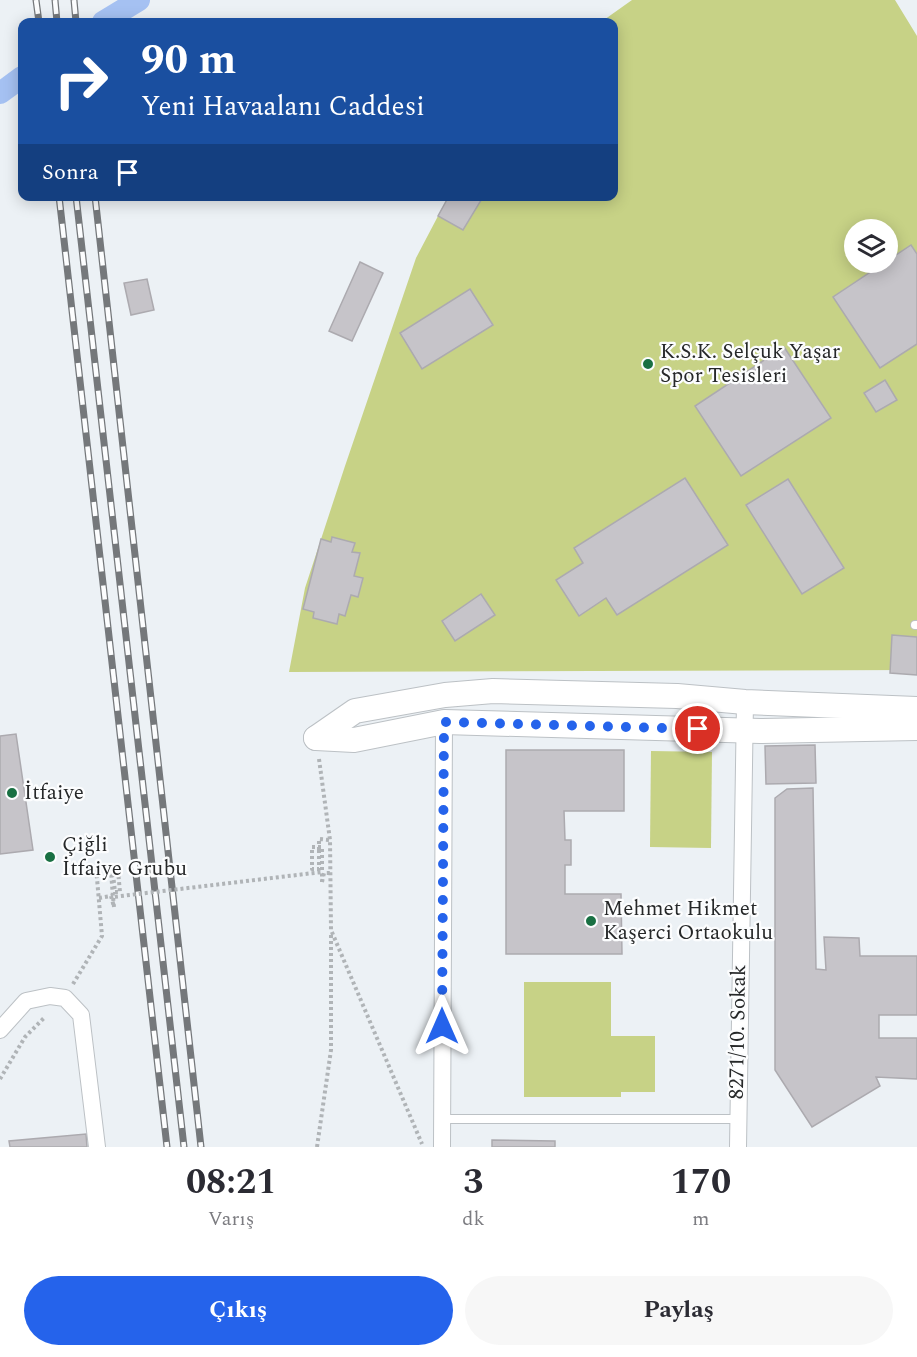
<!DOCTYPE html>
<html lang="tr">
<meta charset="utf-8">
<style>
:root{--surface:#fff;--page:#f7f7f7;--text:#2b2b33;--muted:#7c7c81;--accent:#2563eb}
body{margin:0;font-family:Spectral,serif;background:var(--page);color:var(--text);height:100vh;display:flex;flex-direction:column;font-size:22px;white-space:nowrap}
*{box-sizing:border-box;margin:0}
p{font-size:20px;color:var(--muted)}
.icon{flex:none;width:33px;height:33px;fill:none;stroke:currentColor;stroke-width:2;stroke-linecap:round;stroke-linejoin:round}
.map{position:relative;height:1147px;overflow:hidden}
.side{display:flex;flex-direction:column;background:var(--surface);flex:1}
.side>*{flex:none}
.banner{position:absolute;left:18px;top:18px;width:600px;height:183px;border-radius:12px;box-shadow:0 3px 15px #0003;background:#1a4fa0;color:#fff;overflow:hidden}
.controls{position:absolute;left:844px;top:219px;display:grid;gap:12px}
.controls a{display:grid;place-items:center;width:54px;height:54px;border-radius:50%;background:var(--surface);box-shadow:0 3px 15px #0003;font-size:30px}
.pin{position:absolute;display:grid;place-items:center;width:51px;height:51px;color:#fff;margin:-26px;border:3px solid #fff;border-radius:50%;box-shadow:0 2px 6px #0007}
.me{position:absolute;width:66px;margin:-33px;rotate:0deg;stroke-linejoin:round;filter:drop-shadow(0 0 4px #0008)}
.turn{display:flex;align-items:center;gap:21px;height:126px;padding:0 24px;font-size:27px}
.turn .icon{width:78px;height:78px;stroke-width:2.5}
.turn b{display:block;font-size:42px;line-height:51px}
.then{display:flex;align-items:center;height:57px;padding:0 24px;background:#0003;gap:12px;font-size:22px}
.eta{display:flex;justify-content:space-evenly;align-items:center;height:102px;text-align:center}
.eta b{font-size:36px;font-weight:700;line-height:42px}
.cta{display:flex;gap:12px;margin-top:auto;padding:12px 24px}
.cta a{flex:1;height:69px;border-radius:36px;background:var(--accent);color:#fff;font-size:24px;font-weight:700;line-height:69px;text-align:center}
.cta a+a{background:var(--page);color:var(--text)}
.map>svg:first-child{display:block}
.green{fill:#c7d286;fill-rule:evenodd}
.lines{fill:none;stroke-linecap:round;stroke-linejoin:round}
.canal{stroke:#a5c1f2;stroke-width:22}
.building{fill:#c6c4c9;stroke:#acaaaf;stroke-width:1.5}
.lane-casing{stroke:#bcc1c5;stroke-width:10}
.street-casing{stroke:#bcc1c5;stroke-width:18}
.secondary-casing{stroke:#bcc1c5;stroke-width:26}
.path{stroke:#b0b4b7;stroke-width:4;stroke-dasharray:3 3;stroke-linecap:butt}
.lane{stroke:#fff;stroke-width:8}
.street{stroke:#fff;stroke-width:16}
.secondary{stroke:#fff;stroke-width:24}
.rail-casing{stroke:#75787b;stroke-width:7}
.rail{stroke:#fcfdfe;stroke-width:4.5;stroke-dasharray:14;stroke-linecap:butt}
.path-bridge{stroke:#b0b4b7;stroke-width:4;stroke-dasharray:3 3;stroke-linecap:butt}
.route{stroke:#2563eb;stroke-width:10;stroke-dasharray:0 18}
.poi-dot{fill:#197043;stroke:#fcfdfe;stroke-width:2}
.labels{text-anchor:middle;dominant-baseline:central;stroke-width:4.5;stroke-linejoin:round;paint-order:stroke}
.poi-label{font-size:21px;fill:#262829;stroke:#fcfdfe;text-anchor:start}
.street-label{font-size:21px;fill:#262829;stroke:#fcfdfe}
</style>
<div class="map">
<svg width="917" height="1147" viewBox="0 0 917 1147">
<rect width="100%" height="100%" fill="#ecf1f5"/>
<!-- green -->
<g class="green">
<path d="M 632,0 L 895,0 L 917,36 L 917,670 L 289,672 L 305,588 L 345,466 L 416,258 L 448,197 L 614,196 L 614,22 L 601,22 ZM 855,230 L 888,230 L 888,262 L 855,262 Z"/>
<path d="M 651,751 L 712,752 L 711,848 L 650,847 Z"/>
<path d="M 524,982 L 611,982 L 611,1036 L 655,1036 L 655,1092 L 621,1092 L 621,1097 L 524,1097 Z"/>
</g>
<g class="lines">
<!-- canal -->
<g class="canal">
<path d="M 103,22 L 139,0"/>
<path d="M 0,93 L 22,77"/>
</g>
</g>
<!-- building -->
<g class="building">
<path d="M 449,196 L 483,197 L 463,230 L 438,216 Z"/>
<path d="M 911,245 L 917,254 L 917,344 L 880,368 L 833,297 Z"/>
<path d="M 360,262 L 383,273 L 352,341 L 329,331 Z"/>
<path d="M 147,279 L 154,310 L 131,315 L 124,283 Z"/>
<path d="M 470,289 L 493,325 L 422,369 L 400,333 Z"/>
<path d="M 784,347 L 831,418 L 741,476 L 695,406 Z"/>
<path d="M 885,380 L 897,400 L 876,412 L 864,393 Z"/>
<path d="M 685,478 L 728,545 L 617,615 L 606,598 L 579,616 L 556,580 L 583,563 L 574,548 Z"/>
<path d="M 788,479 L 844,568 L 802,594 L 746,505 Z"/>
<path d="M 332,537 L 355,543 L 352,552 L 360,553 L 354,576 L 363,578 L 358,597 L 351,595 L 345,616 L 339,614 L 337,624 L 313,618 L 314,612 L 303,609 L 321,539 L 331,542 Z"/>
<path d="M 481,594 L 495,615 L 455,641 L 442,621 Z"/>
<path d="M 892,635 L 917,637 L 917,675 L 890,673 Z"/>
<path d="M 16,734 L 33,850 L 0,854 L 0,736 Z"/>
<path d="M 815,745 L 816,783 L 766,784 L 765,746 Z"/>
<path d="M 506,750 L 624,750 L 624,811 L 564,811 L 565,840 L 571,840 L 571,865 L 565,865 L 565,894 L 621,894 L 622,954 L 506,954 Z"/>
<path d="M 813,788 L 816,969 L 826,970 L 824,937 L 859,938 L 860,956 L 917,956 L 917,1015 L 879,1015 L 879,1038 L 917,1038 L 917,1079 L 876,1077 L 880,1086 L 812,1127 L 775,1070 L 775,798 L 787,789 Z"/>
<path d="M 86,1134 L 87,1147 L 10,1147 L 9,1141 Z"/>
<path d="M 492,1140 L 555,1141 L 555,1147 L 492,1147 Z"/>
</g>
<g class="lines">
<!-- lane casing -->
<g class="lane-casing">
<g id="lane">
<path d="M 915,625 L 917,625"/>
<path d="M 442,1119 L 737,1119"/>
</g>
</g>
<!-- street casing -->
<g class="street-casing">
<g id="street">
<path d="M 0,1030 L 26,1001 L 50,996 L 65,998 L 81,1015 L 97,1147"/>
<path d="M 442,1147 L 444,722"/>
<path d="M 738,1147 L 745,702"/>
</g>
</g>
<!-- secondary casing -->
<g class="secondary-casing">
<g id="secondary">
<path d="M 316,738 L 355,711 L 445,695 L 493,691 L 677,696 L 745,702 L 917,709"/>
<path d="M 316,738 L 354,740 L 444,722 L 760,731 L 917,728"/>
</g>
</g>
<!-- path -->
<g class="path">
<path d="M 319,759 L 330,840 L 331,930 L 422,1144"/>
<path d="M 319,850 L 319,839 L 330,840"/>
<path d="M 322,882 L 324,873 L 331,873"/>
<path d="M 99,898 L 111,896 L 114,907"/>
<path d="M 73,984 L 102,936 L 96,867 L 112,866 L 113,874"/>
<path d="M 0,1079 L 25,1037 L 45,1017"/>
<path d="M 317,1147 L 331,1050 L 331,934"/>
</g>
<!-- lane -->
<use href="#lane" class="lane"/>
<!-- street -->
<use href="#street" class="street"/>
<!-- secondary -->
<use href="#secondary" class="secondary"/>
<!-- rail casing -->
<g class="rail-casing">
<g id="rail">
<path d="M 36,0 L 39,22"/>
<path d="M 55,0 L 57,22"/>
<path d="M 74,0 L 76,22"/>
<path d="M 59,196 L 167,1147"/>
<path d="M 76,196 L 184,1147"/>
<path d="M 95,196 L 201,1147"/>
</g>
</g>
<!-- rail -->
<use href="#rail" class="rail"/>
<!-- path-bridge -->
<g class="path-bridge">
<path d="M 319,850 L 319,869 L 312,869 L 312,847 L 322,847 L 322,872"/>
<path d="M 113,874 L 115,892 L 120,892 L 118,871 L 111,872 L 113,897"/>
<path d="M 114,907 L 113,897 L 322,872 L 322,882"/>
</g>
</g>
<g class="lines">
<!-- route -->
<path class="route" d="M 442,1026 L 444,722 L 698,729"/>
</g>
<!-- markers -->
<g class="poi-dot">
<circle cx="648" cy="364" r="6"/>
<circle cx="12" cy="793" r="6"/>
<circle cx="50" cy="857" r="6"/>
<circle cx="591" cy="921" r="6"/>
</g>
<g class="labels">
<!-- poi labels -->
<g class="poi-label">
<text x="660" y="352">K.S.K. Selçuk Yaşar<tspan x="660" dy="24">Spor Tesisleri</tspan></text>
<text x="24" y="793">İtfaiye</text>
<text x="62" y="845">Çiğli<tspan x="62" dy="24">İtfaiye Grubu</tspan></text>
<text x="603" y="909">Mehmet Hikmet<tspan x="603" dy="24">Kaşerci Ortaokulu</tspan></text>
</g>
<!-- street labels -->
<g class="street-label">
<text transform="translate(738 1032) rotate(-89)">8271/10. Sokak</text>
</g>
</g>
</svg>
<div class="controls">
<a><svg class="icon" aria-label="layers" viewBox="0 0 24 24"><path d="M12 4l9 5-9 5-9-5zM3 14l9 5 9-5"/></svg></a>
</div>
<div class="pin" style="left:698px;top:729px;background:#d93025"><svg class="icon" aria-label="arrive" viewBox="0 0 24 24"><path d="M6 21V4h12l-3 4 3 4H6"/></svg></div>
<svg class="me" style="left:442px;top:1026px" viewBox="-20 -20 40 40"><path d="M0-17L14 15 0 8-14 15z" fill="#2563eb" stroke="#fff" stroke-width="4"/></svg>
<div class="banner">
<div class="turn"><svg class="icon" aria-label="right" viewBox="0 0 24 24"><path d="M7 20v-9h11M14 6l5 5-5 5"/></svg><div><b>90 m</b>Yeni Havaalanı Caddesi</div></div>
<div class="then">Sonra<svg class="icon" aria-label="arrive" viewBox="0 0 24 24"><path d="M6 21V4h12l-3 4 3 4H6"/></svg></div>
</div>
</div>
<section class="side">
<div class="eta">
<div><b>08:21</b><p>Varış</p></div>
<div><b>3</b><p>dk</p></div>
<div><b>170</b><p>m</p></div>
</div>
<div class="cta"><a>Çıkış</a><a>Paylaş</a></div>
</section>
